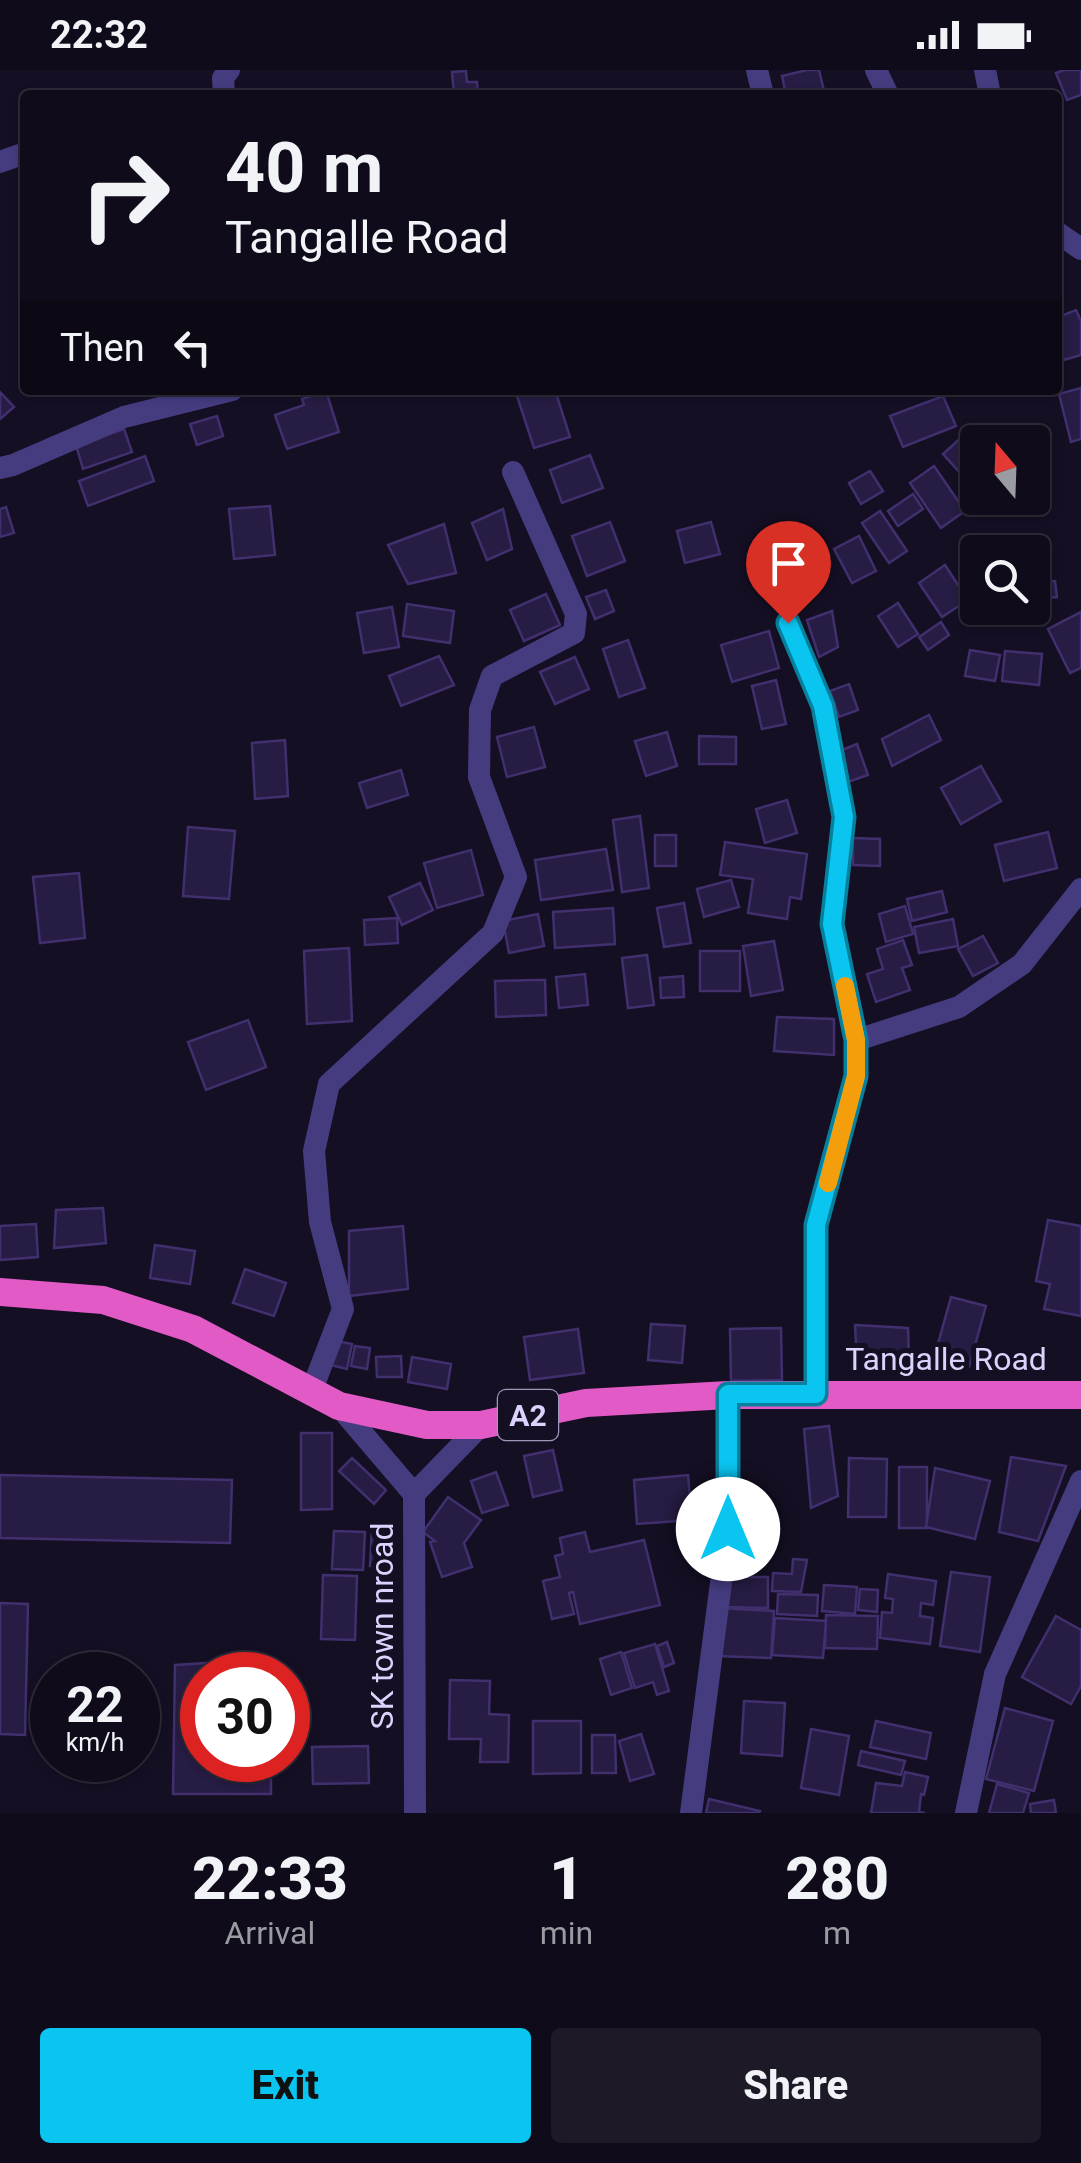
<!DOCTYPE html>
<style>
:root{--surface:#0f0b1a;--page:#1d1927;--text:#f1f3f6;--muted:#9b9ba2;--line:#2f2b39;--accent:#0bc5f1}
body{margin:0;font-family:Roboto,sans-serif;background:var(--page);color:var(--text);height:100vh;display:flex;flex-direction:column;font-size:38px;white-space:nowrap}
*{box-sizing:border-box;margin:0}
p{font-size:32px;color:var(--muted)}
.icon{flex:none;width:55px;height:55px;fill:none;stroke:currentColor;stroke-width:2;stroke-linecap:round;stroke-linejoin:round}
.map{position:relative;height:1743px;overflow:hidden}
.side{display:flex;flex-direction:column;background:var(--surface);flex:1}
.side>*{flex:none}
.hud{position:absolute;left:20px;top:20px;width:1042px;height:305px;border-radius:10px;box-shadow:0 2px 8px #0004,0 0 0 2px var(--line);background:#0f0b1a;color:var(--text);overflow:hidden}
.needle{width:65px;rotate:341deg}
.tools{position:absolute;left:960px;top:355px;display:grid;gap:20px}
.tools a{display:grid;place-items:center;width:90px;height:90px;border-radius:10px;background:var(--surface);box-shadow:0 2px 8px #0004,0 0 0 2px var(--line);font-size:50px}
.speed{position:absolute;left:30px;top:1582px;display:flex;gap:20px;font-size:50px;font-weight:700;text-align:center}
.speed>*{display:grid;place-content:center;width:130px;height:130px;border-radius:50%;background:var(--surface);box-shadow:0 2px 8px #0004,0 0 0 2px var(--line);line-height:1}
.speed small{font-size:25px;font-weight:400}
.speed .limit{border:15px solid #d22;background:#fff;color:#111}
.pin{position:absolute;display:grid;place-items:center;width:85px;height:85px;color:#fff;margin:-102px -42px;border-radius:50% 50% 50% 0;rotate:-45deg;box-shadow:0 0 10px #0007}
.pin .icon{rotate:45deg}
.me{position:absolute;width:110px;margin:-55px;rotate:0deg;stroke-linejoin:round;filter:drop-shadow(0 0 8px #0008)}
.turn{display:flex;align-items:center;gap:35px;height:210px;padding:0 40px;font-size:45px}
.turn .icon{width:130px;height:130px;stroke-width:2.5}
.turn b{display:block;font-size:70px;line-height:85px}
.then{display:flex;align-items:center;height:95px;padding:0 40px;background:#0003;gap:20px;font-size:38px}
.eta{display:flex;justify-content:space-evenly;align-items:center;height:170px;text-align:center}
.eta b{font-size:60px;font-weight:800;line-height:70px}
.button{display:flex;gap:20px;margin-top:auto;padding:20px 40px}
.button a{flex:1;height:115px;border-radius:10px;background:var(--accent);color:#111;font-size:40px;font-weight:800;line-height:115px;text-align:center}
.button a+a{background:var(--page);color:var(--text)}
.status{display:flex;justify-content:space-between;align-items:center;height:70px;padding:0 50px;background:var(--surface);direction:ltr}
.status svg{height:28px;fill:currentColor}
.map>svg:first-child{display:block}
.building{fill:#271c43;stroke:#412f6e;stroke-width:2.5}
.lines{fill:none;stroke-linecap:round;stroke-linejoin:round}
.minor{stroke:#453c80;stroke-width:22}
.trunk{stroke:#e25ac6;stroke-width:28}
.route-casing{stroke:#07809d;stroke-width:25}
.route{stroke:#0bc5f1;stroke-width:18}
.slow{stroke:#f59e0b;stroke-width:18}
.labels{text-anchor:middle;dominant-baseline:central;stroke-width:10;stroke-linejoin:round;paint-order:stroke}
.shield{fill:#140f23;stroke:#a098bc;stroke-width:2.5}
.shield-label{font-size:30px;font-weight:bold;fill:#dcd3fd}
.street-label{font-size:32px;fill:#dcd3fd;stroke:#140f23}
</style>
<div class="status"><b>22:32</b><svg viewBox="0 0 49 12"><path d="M0 12V9h3v3zM5 12V6h3v6zM10 12V3h3v9zM15 12V0h3v12zM26 1h20v11H26zM47 4h2v5h-2z"/></svg></div>
<div class="map">
<svg width="1081" height="1743" viewBox="0 0 1081 1743">
<rect width="100%" height="100%" fill="#140f23"/>
<!-- building -->
<g class="building">
<path d="M 807,0 L 819,0 L 825,25 L 786,25 L 782,6 Z"/>
<path d="M 1064,0 L 1081,0 L 1081,25 L 1067,30 L 1056,3 Z"/>
<path d="M 466,1 L 467,12 L 477,12 L 478,25 L 454,25 L 452,2 Z"/>
<path d="M 1076,240 L 1081,251 L 1081,285 L 1064,290 L 1058,271 L 1058,247 Z"/>
<path d="M 1081,318 L 1081,369 L 1071,372 L 1059,324 Z"/>
<path d="M 515,320 L 555,320 L 570,367 L 534,378 Z"/>
<path d="M 326,321 L 339,362 L 287,379 L 275,345 L 304,335 L 302,329 Z"/>
<path d="M 0,322 L 14,337 L 0,349 Z"/>
<path d="M 943,326 L 956,356 L 903,377 L 890,346 Z"/>
<path d="M 217,346 L 223,366 L 197,375 L 190,354 Z"/>
<path d="M 124,359 L 132,382 L 83,399 L 76,375 Z"/>
<path d="M 966,363 L 978,376 L 978,411 L 972,416 L 943,384 Z"/>
<path d="M 590,385 L 603,418 L 562,433 L 550,400 Z"/>
<path d="M 145,386 L 154,411 L 88,436 L 79,411 Z"/>
<path d="M 934,396 L 965,441 L 941,458 L 910,413 Z"/>
<path d="M 870,401 L 883,421 L 861,434 L 849,413 Z"/>
<path d="M 913,424 L 923,439 L 898,456 L 888,441 Z"/>
<path d="M 270,436 L 275,485 L 234,489 L 229,439 Z"/>
<path d="M 6,437 L 14,463 L 0,467 L 0,439 Z"/>
<path d="M 503,439 L 512,479 L 487,490 L 472,453 Z"/>
<path d="M 880,441 L 907,481 L 889,493 L 862,453 Z"/>
<path d="M 610,452 L 625,491 L 587,506 L 572,466 Z"/>
<path d="M 711,452 L 720,484 L 685,493 L 677,461 Z"/>
<path d="M 444,454 L 456,503 L 408,514 L 388,475 Z"/>
<path d="M 859,466 L 876,501 L 852,513 L 834,479 Z"/>
<path d="M 945,495 L 968,530 L 942,547 L 919,513 Z"/>
<path d="M 1055,511 L 1057,527 L 1034,529 L 1033,513 Z"/>
<path d="M 606,520 L 614,541 L 595,549 L 586,527 Z"/>
<path d="M 546,524 L 560,555 L 524,571 L 510,540 Z"/>
<path d="M 898,533 L 918,564 L 898,577 L 878,546 Z"/>
<path d="M 407,534 L 454,541 L 450,573 L 403,566 Z"/>
<path d="M 392,537 L 399,577 L 364,583 L 357,543 Z"/>
<path d="M 832,541 L 838,577 L 819,587 L 807,550 Z"/>
<path d="M 1081,542 L 1081,598 L 1070,603 L 1048,559 Z"/>
<path d="M 941,552 L 949,565 L 928,580 L 919,567 Z"/>
<path d="M 769,561 L 779,598 L 732,612 L 721,575 Z"/>
<path d="M 628,570 L 645,618 L 619,627 L 603,579 Z"/>
<path d="M 970,580 L 1000,585 L 995,611 L 965,606 Z"/>
<path d="M 1005,581 L 1042,584 L 1039,615 L 1002,611 Z"/>
<path d="M 439,586 L 454,615 L 401,636 L 389,606 Z"/>
<path d="M 575,587 L 589,619 L 555,634 L 540,602 Z"/>
<path d="M 776,610 L 786,654 L 762,659 L 752,616 Z"/>
<path d="M 849,614 L 858,640 L 839,647 L 830,621 Z"/>
<path d="M 929,645 L 941,670 L 892,696 L 882,669 Z"/>
<path d="M 534,657 L 545,697 L 507,707 L 497,667 Z"/>
<path d="M 667,662 L 677,696 L 646,706 L 635,671 Z"/>
<path d="M 699,666 L 736,667 L 736,694 L 699,694 Z"/>
<path d="M 285,670 L 288,726 L 255,729 L 252,673 Z"/>
<path d="M 857,674 L 868,705 L 848,712 L 837,682 Z"/>
<path d="M 981,696 L 1001,731 L 961,754 L 941,718 Z"/>
<path d="M 401,700 L 408,725 L 367,738 L 359,713 Z"/>
<path d="M 787,730 L 797,763 L 765,773 L 756,739 Z"/>
<path d="M 640,746 L 649,818 L 622,822 L 613,750 Z"/>
<path d="M 188,757 L 235,761 L 229,829 L 183,826 Z"/>
<path d="M 1048,762 L 1057,798 L 1004,811 L 995,775 Z"/>
<rect x="655" y="765" width="21" height="31"/>
<path d="M 853,768 L 880,769 L 880,796 L 853,795 Z"/>
<path d="M 725,772 L 807,784 L 801,829 L 790,827 L 787,849 L 748,843 L 753,809 L 720,805 Z"/>
<path d="M 606,779 L 613,820 L 541,830 L 535,790 Z"/>
<path d="M 471,780 L 483,825 L 437,838 L 424,793 Z"/>
<path d="M 79,803 L 85,868 L 40,873 L 33,807 Z"/>
<path d="M 731,810 L 739,837 L 704,847 L 697,819 Z"/>
<path d="M 420,813 L 433,840 L 402,855 L 389,827 Z"/>
<path d="M 942,821 L 947,842 L 912,851 L 907,829 Z"/>
<path d="M 684,833 L 691,873 L 664,877 L 657,838 Z"/>
<path d="M 905,836 L 913,864 L 886,872 L 879,844 Z"/>
<path d="M 613,838 L 615,874 L 555,878 L 553,842 Z"/>
<path d="M 538,844 L 544,876 L 509,883 L 503,851 Z"/>
<path d="M 397,848 L 398,873 L 365,875 L 364,850 Z"/>
<path d="M 953,849 L 958,876 L 919,883 L 914,857 Z"/>
<path d="M 983,866 L 998,893 L 973,906 L 958,879 Z"/>
<path d="M 903,870 L 912,895 L 902,898 L 910,920 L 876,932 L 867,904 L 883,899 L 877,879 Z"/>
<path d="M 774,871 L 783,920 L 751,926 L 743,876 Z"/>
<path d="M 349,878 L 352,951 L 307,954 L 304,881 Z"/>
<rect x="700" y="881" width="40" height="40"/>
<path d="M 647,885 L 654,935 L 628,938 L 622,888 Z"/>
<path d="M 585,904 L 588,935 L 559,938 L 556,907 Z"/>
<path d="M 683,906 L 684,927 L 661,928 L 660,908 Z"/>
<path d="M 532,910 L 545,910 L 546,945 L 496,947 L 495,911 Z"/>
<path d="M 777,947 L 834,949 L 834,985 L 774,981 Z"/>
<path d="M 248,950 L 266,997 L 206,1020 L 188,972 Z"/>
<path d="M 103,1138 L 106,1173 L 54,1178 L 56,1140 Z"/>
<path d="M 1048,1150 L 1081,1156 L 1081,1246 L 1044,1239 L 1050,1214 L 1036,1211 Z"/>
<path d="M 36,1154 L 38,1187 L 0,1190 L 0,1156 Z"/>
<path d="M 403,1156 L 408,1219 L 349,1226 L 349,1161 Z"/>
<path d="M 155,1175 L 195,1181 L 190,1214 L 150,1208 Z"/>
<path d="M 245,1199 L 286,1213 L 274,1246 L 233,1233 Z"/>
<path d="M 951,1227 L 986,1236 L 969,1297 L 934,1288 Z"/>
<path d="M 651,1254 L 685,1256 L 682,1293 L 648,1290 Z"/>
<path d="M 855,1255 L 908,1258 L 909,1288 L 857,1291 Z"/>
<path d="M 781,1258 L 782,1310 L 731,1311 L 730,1259 Z"/>
<path d="M 578,1259 L 584,1303 L 530,1310 L 524,1267 Z"/>
<path d="M 336,1271 L 352,1274 L 347,1299 L 331,1295 Z"/>
<path d="M 355,1276 L 370,1278 L 367,1299 L 351,1296 Z"/>
<path d="M 401,1286 L 402,1307 L 377,1307 L 376,1287 Z"/>
<path d="M 412,1287 L 451,1294 L 447,1319 L 408,1312 Z"/>
<path d="M 829,1356 L 838,1426 L 811,1438 L 804,1359 Z"/>
<path d="M 301,1363 L 332,1363 L 332,1439 L 301,1440 Z"/>
<path d="M 553,1380 L 562,1420 L 533,1427 L 524,1386 Z"/>
<path d="M 1011,1387 L 1066,1396 L 1038,1471 L 999,1462 Z"/>
<path d="M 352,1388 L 386,1420 L 374,1434 L 339,1401 Z"/>
<path d="M 849,1388 L 887,1389 L 886,1447 L 848,1447 Z"/>
<rect x="899" y="1397" width="28" height="61"/>
<path d="M 935,1398 L 990,1411 L 975,1469 L 926,1457 Z"/>
<path d="M 496,1402 L 508,1435 L 482,1443 L 471,1411 Z"/>
<path d="M 0,1405 L 232,1410 L 230,1473 L 0,1468 Z"/>
<path d="M 688,1405 L 692,1450 L 637,1454 L 634,1410 Z"/>
<path d="M 448,1427 L 481,1450 L 464,1473 L 472,1497 L 442,1507 L 430,1472 L 435,1471 L 423,1462 Z"/>
<path d="M 372,1457 L 393,1457 L 392,1496 L 370,1496 Z"/>
<path d="M 334,1461 L 365,1462 L 363,1500 L 332,1499 Z"/>
<path d="M 585,1462 L 590,1482 L 644,1470 L 660,1535 L 580,1554 L 573,1522 L 569,1523 L 574,1544 L 552,1549 L 543,1511 L 560,1507 L 555,1486 L 563,1484 L 560,1468 Z"/>
<path d="M 793,1489 L 807,1490 L 801,1522 L 772,1521 L 773,1503 L 792,1504 Z"/>
<path d="M 951,1502 L 990,1507 L 980,1582 L 940,1576 Z"/>
<path d="M 888,1504 L 936,1511 L 933,1535 L 921,1533 L 920,1546 L 933,1548 L 930,1574 L 880,1568 L 882,1542 L 892,1543 L 893,1529 L 885,1528 Z"/>
<path d="M 323,1505 L 357,1506 L 355,1570 L 321,1569 Z"/>
<path d="M 728,1507 L 768,1507 L 768,1538 L 727,1537 Z"/>
<path d="M 824,1515 L 857,1517 L 855,1544 L 822,1541 Z"/>
<path d="M 860,1519 L 878,1520 L 877,1542 L 858,1540 Z"/>
<path d="M 778,1524 L 818,1525 L 817,1546 L 777,1544 Z"/>
<path d="M 0,1533 L 28,1534 L 25,1665 L 0,1664 Z"/>
<path d="M 721,1538 L 774,1541 L 771,1588 L 718,1586 Z"/>
<path d="M 826,1545 L 878,1546 L 877,1579 L 825,1578 Z"/>
<path d="M 1056,1546 L 1081,1560 L 1081,1616 L 1071,1634 L 1022,1607 Z"/>
<path d="M 775,1548 L 826,1551 L 823,1588 L 772,1585 Z"/>
<path d="M 667,1572 L 674,1593 L 664,1597 L 657,1576 Z"/>
<path d="M 655,1574 L 669,1621 L 657,1625 L 653,1612 L 635,1618 L 624,1583 Z"/>
<path d="M 621,1582 L 632,1618 L 611,1625 L 600,1589 Z"/>
<path d="M 268,1589 L 269,1605 L 202,1605 L 202,1690 L 271,1690 L 271,1724 L 173,1724 L 175,1595 Z"/>
<path d="M 450,1610 L 490,1611 L 489,1644 L 509,1645 L 508,1692 L 480,1692 L 481,1669 L 449,1669 Z"/>
<path d="M 744,1631 L 785,1633 L 782,1686 L 741,1683 Z"/>
<path d="M 1005,1638 L 1053,1651 L 1034,1721 L 986,1709 Z"/>
<path d="M 533,1651 L 581,1651 L 581,1703 L 533,1704 Z"/>
<path d="M 876,1651 L 931,1663 L 926,1689 L 870,1677 Z"/>
<path d="M 811,1659 L 849,1666 L 839,1725 L 801,1718 Z"/>
<path d="M 641,1664 L 654,1704 L 630,1711 L 619,1671 Z"/>
<path d="M 592,1665 L 615,1665 L 616,1703 L 592,1703 Z"/>
<path d="M 368,1676 L 369,1713 L 313,1714 L 312,1677 Z"/>
<path d="M 861,1681 L 905,1691 L 901,1705 L 858,1695 Z"/>
<path d="M 905,1702 L 928,1707 L 924,1725 L 921,1724 L 919,1742 L 925,1743 L 871,1743 L 876,1713 L 902,1716 Z"/>
<path d="M 997,1714 L 1029,1723 L 1023,1743 L 989,1743 Z"/>
<path d="M 709,1729 L 760,1741 L 759,1743 L 706,1743 Z"/>
<path d="M 1054,1730 L 1056,1743 L 1031,1743 L 1030,1734 Z"/>
</g>
<g class="lines">
<!-- minor -->
<g class="minor">
<path d="M 757,0 L 763,25"/>
<path d="M 876,0 L 888,25"/>
<path d="M 985,0 L 990,25"/>
<path d="M 224,25 L 223,8 L 229,0"/>
<path d="M 0,92 L 25,83"/>
<path d="M 1058,163 L 1081,179"/>
<path d="M 0,398 L 13,395 L 124,347 L 232,320"/>
<path d="M 788,553 L 823,636 L 844,747 L 832,855 L 857,970 L 856,1006 L 816,1155 L 816,1324"/>
<path d="M 857,970 L 959,937 L 1022,894 L 1081,819"/>
<path d="M 311,1322 L 343,1239 L 320,1152 L 314,1081 L 329,1014 L 493,863 L 516,807 L 479,707 L 480,640 L 492,606 L 574,563 L 576,544 L 513,402"/>
<path d="M 339,1336 L 414,1424 L 415,1743"/>
<path d="M 414,1424 L 481,1355"/>
<path d="M 691,1743 L 728,1459 L 728,1325"/>
<path d="M 966,1743 L 995,1604 L 1081,1411"/>
</g>
<!-- trunk -->
<path class="trunk" d="M 0,1222 L 103,1230 L 193,1259 L 339,1336 L 427,1355 L 481,1355 L 586,1333 L 728,1325 L 1081,1325"/>
</g>
<g class="lines">
<!-- route casing -->
<g class="route-casing">
<path id="route" d="M 728,1459 L 728,1324 L 816,1324 L 816,1155 L 856,1006 L 856,970 L 832,854 L 844,747 L 823,636 L 788,553"/>
</g>
<!-- route -->
<use href="#route" class="route"/>
<!-- slow -->
<path class="slow" d="M 828,1113 L 856,1006 L 856,970 L 845,916"/>
</g>
<g class="labels">
<!-- shield labels -->
<rect class="shield" x="498" y="1320" width="60" height="50" rx="8"/>
<g class="shield-label">
<text x="528" y="1345">A2</text>
</g>
<!-- street labels -->
<g class="street-label">
<text x="946" y="1289">Tangalle Road</text>
<text transform="translate(382 1556) rotate(-90)">SK town nroad</text>
</g>
</g>
</svg>
<div class="tools">
<a><svg class="needle" viewBox="-14 -14 28 28"><path d="M0-13l5 13h-10z" fill="#e53935"/><path d="M0 13l5-13h-10z" fill="#9b9ba2"/></svg></a>
<a><svg class="icon" aria-label="search" viewBox="0 0 24 24"><circle cx="10" cy="10" r="6"/><path d="M15 15l6 6"/></svg></a>
</div>
<div class="speed"><div>22<small>km/h</small></div><div class="limit">30</div></div>
<div class="pin" style="left:788px;top:553px;background:#d93025"><svg class="icon" aria-label="arrive" viewBox="0 0 24 24"><path d="M6 21V4h12l-3 4 3 4H6"/></svg></div>
<svg class="me" style="left:728px;top:1459px" viewBox="-20 -20 40 40"><circle r="19" fill="#fff"/><path d="M0-13L10 11 0 6-10 11z" fill="#0bc5f1"/></svg>
<div class="hud">
<div class="turn"><svg class="icon" aria-label="right" viewBox="0 0 24 24"><path d="M7 20v-9h11M14 6l5 5-5 5"/></svg><div><b>40 m</b>Tangalle Road</div></div>
<div class="then">Then<svg class="icon" aria-label="left" viewBox="0 0 24 24"><path d="M17 20v-9H6M10 6l-5 5 5 5"/></svg></div>
</div>
</div>
<section class="side">
<div class="eta">
<div><b>22:33</b><p>Arrival</p></div>
<div><b>1</b><p>min</p></div>
<div><b>280</b><p>m</p></div>
</div>
<div class="button"><a>Exit</a><a>Share</a></div>
</section>
